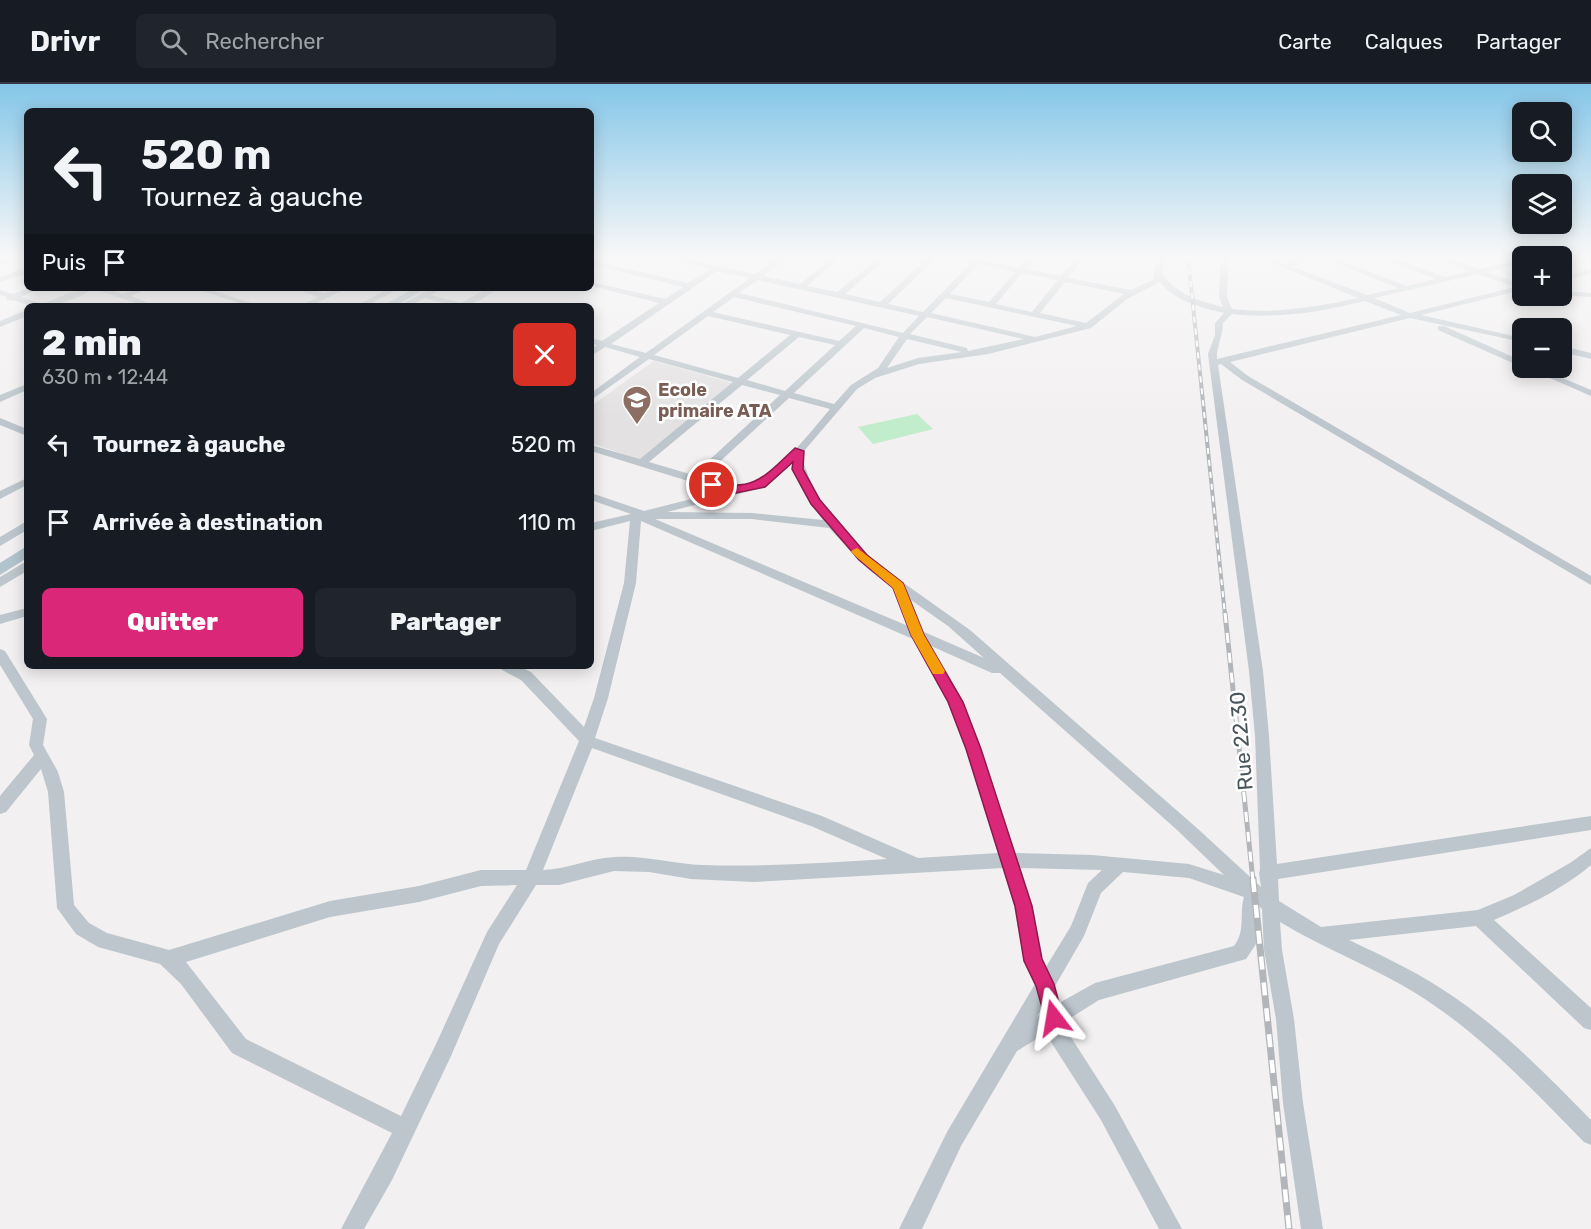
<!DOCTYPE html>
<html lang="fr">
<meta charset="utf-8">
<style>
:root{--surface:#171b24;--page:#20242c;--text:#f1f3f6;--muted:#9ea1a6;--line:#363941;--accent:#db2777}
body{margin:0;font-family:Rubik,sans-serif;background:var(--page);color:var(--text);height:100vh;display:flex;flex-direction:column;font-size:22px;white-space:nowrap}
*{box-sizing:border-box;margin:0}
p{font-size:20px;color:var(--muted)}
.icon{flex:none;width:33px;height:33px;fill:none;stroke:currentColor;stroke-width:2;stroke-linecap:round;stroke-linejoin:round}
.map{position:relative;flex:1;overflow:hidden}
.sheet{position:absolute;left:24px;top:219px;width:570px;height:366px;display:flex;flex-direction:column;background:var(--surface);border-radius:9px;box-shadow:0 3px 15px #0003}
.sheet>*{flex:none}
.guide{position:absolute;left:24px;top:24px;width:570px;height:183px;border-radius:9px;box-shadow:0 3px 15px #0003;background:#171b24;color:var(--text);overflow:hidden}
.fabs{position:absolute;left:1512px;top:18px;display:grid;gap:12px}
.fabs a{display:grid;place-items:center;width:60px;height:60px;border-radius:9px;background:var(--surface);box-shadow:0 3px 15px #0003;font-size:30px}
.pin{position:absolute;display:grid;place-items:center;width:51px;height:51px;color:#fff;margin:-26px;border:3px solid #fff;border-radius:50%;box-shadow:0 2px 6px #0007}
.me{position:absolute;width:66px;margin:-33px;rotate:346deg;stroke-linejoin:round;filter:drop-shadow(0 0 4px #0008)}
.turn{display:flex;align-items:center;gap:21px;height:126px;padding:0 18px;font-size:27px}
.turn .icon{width:78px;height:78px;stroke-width:2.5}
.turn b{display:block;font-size:42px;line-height:51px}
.then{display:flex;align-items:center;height:57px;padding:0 18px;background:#0003;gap:12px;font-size:22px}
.round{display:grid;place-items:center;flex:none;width:63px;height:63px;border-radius:9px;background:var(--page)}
.headline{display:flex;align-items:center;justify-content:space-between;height:102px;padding:0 18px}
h1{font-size:36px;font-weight:800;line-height:45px}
.primary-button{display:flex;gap:12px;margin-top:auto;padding:12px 18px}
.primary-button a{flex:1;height:69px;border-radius:9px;background:var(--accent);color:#fff;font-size:24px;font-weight:800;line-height:69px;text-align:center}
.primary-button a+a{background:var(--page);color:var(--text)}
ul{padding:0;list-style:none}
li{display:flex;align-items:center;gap:18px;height:78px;padding:0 18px}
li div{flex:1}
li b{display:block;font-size:22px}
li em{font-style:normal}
header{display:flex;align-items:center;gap:36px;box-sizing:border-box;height:84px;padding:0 30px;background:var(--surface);border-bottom:2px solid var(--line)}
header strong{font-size:28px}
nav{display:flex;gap:33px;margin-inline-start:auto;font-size:21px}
.search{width:420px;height:54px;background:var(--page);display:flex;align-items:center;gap:15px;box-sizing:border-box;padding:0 21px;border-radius:9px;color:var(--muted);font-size:22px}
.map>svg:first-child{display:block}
.education{fill:#e3e1e1}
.green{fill:#c1edcc}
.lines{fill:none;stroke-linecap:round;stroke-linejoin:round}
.minor{fill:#bcc6cc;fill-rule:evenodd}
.major{fill:#b1c3cd;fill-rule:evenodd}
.rail-far2-casing{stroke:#b2b6ba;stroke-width:4}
.rail-far1-casing{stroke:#b2b6ba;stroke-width:5}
.rail-casing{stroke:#b2b6ba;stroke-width:7}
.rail-far2{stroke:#fff;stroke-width:2;stroke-dasharray:6;stroke-linecap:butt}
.rail-far1{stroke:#fff;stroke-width:3;stroke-dasharray:10;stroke-linecap:butt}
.rail{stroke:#fff;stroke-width:4.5;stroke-dasharray:13;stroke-linecap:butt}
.route{fill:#db2777;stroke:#8e194d;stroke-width:1.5}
.slow{fill:#f59e0b}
.labels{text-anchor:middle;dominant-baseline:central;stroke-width:5;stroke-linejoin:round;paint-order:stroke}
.far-education-label{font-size:18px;font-weight:bold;fill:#785e54;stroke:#fff;text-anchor:start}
.street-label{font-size:21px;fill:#49565c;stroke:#fff}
</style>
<header>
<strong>Drivr</strong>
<div class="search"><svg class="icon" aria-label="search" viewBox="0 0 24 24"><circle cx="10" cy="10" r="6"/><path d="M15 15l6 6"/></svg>Rechercher</div>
<nav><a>Carte</a><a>Calques</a><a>Partager</a></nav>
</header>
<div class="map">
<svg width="1591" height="1145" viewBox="0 0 1591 1145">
<rect width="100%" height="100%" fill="#f2f0f0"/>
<!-- education -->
<path class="education" d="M 654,277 L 733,299 L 641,376 L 591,359 L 591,322 Z"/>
<!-- green -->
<path class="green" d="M 917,330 L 933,345 L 873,360 L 858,343 Z"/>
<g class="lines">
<!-- minor -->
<g class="minor">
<path d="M 9,173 L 20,173 L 0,181 L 0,176 Z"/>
<path d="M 663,173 L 677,173 L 755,190 L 779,173 L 788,173 L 763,192 L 800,200 L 833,173 L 841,173 L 807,202 L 837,208 L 880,173 L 888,173 L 845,210 L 880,218 L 929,173 L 937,173 L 888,220 L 923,228 L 971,179 L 951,173 L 975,175 L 985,173 L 982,176 L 1019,184 L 1028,173 L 1036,173 L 1026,185 L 1061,192 L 1076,173 L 1084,173 L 1068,194 L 1131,206 L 1153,196 L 1158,173 L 1166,173 L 1162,190 C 1178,211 1199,217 1223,223 L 1219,213 L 1221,173 L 1229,173 L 1227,213 L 1232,225 C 1275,230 1316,223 1358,214 L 1258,173 L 1268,173 L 1287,180 L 1299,173 L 1308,173 L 1294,183 L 1367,211 L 1398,204 L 1321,173 L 1332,173 L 1407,202 L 1436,195 L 1380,173 L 1391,173 L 1445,193 L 1470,187 L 1434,173 L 1445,173 L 1479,185 L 1522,175 L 1522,179 L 1486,188 L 1522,200 L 1522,206 L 1421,231 L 1522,254 L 1522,258 L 1410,234 L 1230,278 L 1248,292 L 1591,492 L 1591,501 L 1242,296 L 1221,280 L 1218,281 L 1263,587 L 1269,652 L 1277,780 L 1591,732 L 1591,746 L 1278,795 L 1279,817 L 1321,843 L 1478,826 L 1514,811 L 1570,779 L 1591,764 L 1591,781 C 1563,805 1527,822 1494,836 L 1591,924 L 1591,946 L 1584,944 L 1476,842 L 1349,856 C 1385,873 1421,890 1454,913 C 1505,948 1548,992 1591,1036 L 1591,1061 L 1584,1058 C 1532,1005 1481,950 1417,910 C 1374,883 1324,865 1280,838 L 1282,866 L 1294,935 L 1303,1019 L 1323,1145 L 1301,1145 L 1283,1019 L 1276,935 L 1264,866 L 1262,825 L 1259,822 L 1260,854 L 1246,875 L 1099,916 L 1064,938 L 1067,947 L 1115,1022 L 1182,1145 L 1159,1145 L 1101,1036 L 1051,958 L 1048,948 L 1017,967 L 961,1062 L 922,1145 L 899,1145 L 947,1048 L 1035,900 L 1024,877 L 1014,822 L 1003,784 L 754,798 L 691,795 L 649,788 L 614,787 L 559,801 L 536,801 L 499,860 L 451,972 L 392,1096 L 364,1145 L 341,1145 L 392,1049 L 232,969 L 181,900 L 160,880 L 98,863 L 76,850 L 57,824 L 48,708 L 41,685 L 6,728 L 0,730 L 0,712 L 34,671 L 29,661 L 33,635 L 0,581 L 0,565 L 5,567 L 47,635 L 43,661 L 58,688 L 64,708 L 74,821 L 89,839 L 107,849 L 169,866 L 330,817 L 419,802 L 481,786 L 526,786 L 579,657 L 521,596 L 502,586 L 500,582 L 519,582 L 531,588 L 584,643 L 594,614 L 624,499 L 630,437 L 591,447 L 591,439 L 631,430 L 591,416 L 591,409 L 644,427 L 723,407 L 689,399 L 688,397 L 591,367 L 591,361 L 640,375 L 733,298 L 649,275 L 591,316 L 591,309 L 640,273 L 605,263 L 591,272 L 591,265 L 597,261 L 591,260 L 591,254 L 602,257 L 659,219 L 591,202 L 591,198 L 665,215 L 683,203 L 591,180 L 591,176 L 688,199 L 710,185 ZM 978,180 L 1015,188 L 989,218 L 950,210 ZM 717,187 L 750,194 L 646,269 L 611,260 ZM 1022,189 L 1058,196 L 1032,228 L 996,220 ZM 1478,190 L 1515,203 L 1410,229 L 1374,214 ZM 758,196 L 919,232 L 903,249 L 739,209 ZM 1065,198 L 1124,210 L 1086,239 L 1040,229 ZM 1160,198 C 1176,218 1201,223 1224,229 L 1215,239 L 1215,251 L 1208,270 L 1249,587 L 1255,652 L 1260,785 L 1259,789 L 1261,803 L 1198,745 L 970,546 L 891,490 L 866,469 L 834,435 L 815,409 L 804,380 L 804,367 L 857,305 L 875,294 L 919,280 L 988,270 L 1091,244 L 1127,215 ZM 734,213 L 856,242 L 839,257 L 713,228 ZM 946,214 L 1077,242 L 1035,253 L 931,229 ZM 1365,217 L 1401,231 L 1217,275 C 1216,264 1223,252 1223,239 L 1232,230 C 1277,235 1321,228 1365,217 ZM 708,232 L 790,251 L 738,294 L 654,271 ZM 927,233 L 1024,255 L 968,267 L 967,264 L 910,250 ZM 864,244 L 899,253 L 878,284 L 851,301 L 834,320 L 794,309 ZM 799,253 L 835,261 L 785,307 L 747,296 ZM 907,255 L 962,268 L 918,274 L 887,284 ZM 742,301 L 780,311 L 693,391 L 649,378 ZM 789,314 L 830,325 C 811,347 766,408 734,404 C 724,403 712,397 702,394 ZM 793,378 C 796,400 809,419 823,436 L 752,429 L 667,428 L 766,403 ZM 655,435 L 752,435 L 829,444 L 869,486 L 894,504 L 908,542 ZM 641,437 L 913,555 L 948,618 L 967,665 L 998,769 L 918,774 L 822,732 L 595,654 L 608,614 L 636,499 ZM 911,516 L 948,542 L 984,574 L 924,548 ZM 931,562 L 992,589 L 1000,589 L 1176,745 L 1224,791 L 1189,780 L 1092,771 L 1015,769 L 981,665 L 962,618 ZM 592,664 L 811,742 L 887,775 C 825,779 764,783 702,781 C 673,780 645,771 615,773 C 591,774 568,785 543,786 ZM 1019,784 L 1102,786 L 1088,799 L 1071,842 L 1046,883 L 1042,875 L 1032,822 ZM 1123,788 L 1189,794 L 1244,813 C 1239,830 1246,847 1234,862 L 1095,899 L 1059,919 L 1055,902 L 1084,852 L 1101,809 ZM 517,801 L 487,848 L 437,958 L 401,1032 L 246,955 L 186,878 L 330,833 L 419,818 L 481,802 ZM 1042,924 L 1043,929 L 1037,933 Z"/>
<path d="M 1576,173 L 1591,174 L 1591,178 L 1577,175 Z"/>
<path d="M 27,184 L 27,189 L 0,198 L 0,193 Z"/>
<path d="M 1591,185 L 1591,189 L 1562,197 L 1562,193 Z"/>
<path d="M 29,204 L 40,204 L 21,213 L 43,220 C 75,207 88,198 123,210 L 137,204 L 148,204 L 131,212 L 156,222 L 144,222 L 94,205 C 78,214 55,224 35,222 C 25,221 17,216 7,216 L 7,213 L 0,211 L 0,206 L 13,210 Z"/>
<path d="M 193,204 L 205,204 L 261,222 L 248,222 Z"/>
<path d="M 293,204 L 306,204 L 325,209 L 337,204 L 347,204 L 311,222 L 300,222 L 318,213 Z"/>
<path d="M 390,204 L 400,204 L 366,222 L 356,222 Z"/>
<path d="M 432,204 L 442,204 L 431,211 L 461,219 L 488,204 L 498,204 C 471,226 456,223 425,214 L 409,222 L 399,222 Z"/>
<path d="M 1562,207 L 1591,209 L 1591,213 L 1562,211 Z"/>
<path d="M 24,227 L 27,227 L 27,232 L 0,243 L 0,237 Z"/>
<path d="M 1438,242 L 1444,242 L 1522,277 L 1522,283 L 1438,246 Z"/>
<path d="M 1562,262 L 1591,269 L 1591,275 L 1562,268 Z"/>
<path d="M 1527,284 L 1539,284 L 1591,306 L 1591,312 Z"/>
<path d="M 27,300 L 27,306 L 0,318 L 0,311 Z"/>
<path d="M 0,334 L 27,345 L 27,352 L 0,341 Z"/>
<path d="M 27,394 L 27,401 L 0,415 L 0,407 Z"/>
<path d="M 27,437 L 27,446 L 0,462 L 0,453 Z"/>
<path d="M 27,477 L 27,487 L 0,503 L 0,493 Z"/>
<path d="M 27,524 L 27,532 L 0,540 L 0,531 Z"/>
</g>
<!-- major -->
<g class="major">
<path d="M 415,204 L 427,204 L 395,222 L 382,222 Z"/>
<path d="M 27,462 L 27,474 L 0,491 L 0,479 Z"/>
</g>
<!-- rail-far2 casing -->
<g class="rail-far2-casing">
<path id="rail-far2" d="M 1188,173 L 1225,531"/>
</g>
<!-- rail-far1 casing -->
<g class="rail-far1-casing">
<path id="rail-far1" d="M 1225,529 L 1253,797"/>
</g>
<!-- rail casing -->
<g class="rail-casing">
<path id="rail" d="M 1253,795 L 1289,1145"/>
</g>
<!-- rail-far2 -->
<use href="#rail-far2" class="rail-far2"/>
<!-- rail-far1 -->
<use href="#rail-far1" class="rail-far1"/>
<!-- rail -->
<use href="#rail" class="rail"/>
</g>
<!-- sky -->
<linearGradient id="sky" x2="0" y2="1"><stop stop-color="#85c6e8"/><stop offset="0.52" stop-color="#f9f8f8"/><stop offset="1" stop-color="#f9f8f8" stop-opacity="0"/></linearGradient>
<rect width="1591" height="333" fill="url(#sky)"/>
<!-- route -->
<path class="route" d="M 795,364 L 804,367 L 803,385 L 820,416 L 867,471 L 903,499 L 924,551 L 963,618 L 981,665 L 1032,822 L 1042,875 L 1054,900 L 1063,934 L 1061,941 L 1054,944 L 1047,941 L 1036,902 L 1024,877 L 1015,822 L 966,665 L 948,618 L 911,551 L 893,504 L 859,476 L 811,420 L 792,385 L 793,378 L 765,403 L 731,410 L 707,401 L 712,398 C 754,409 766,391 795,364 Z"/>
<!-- slow -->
<path class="slow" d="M 857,464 L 903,499 L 924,551 L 945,587 L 943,590 L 933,590 L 911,551 L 893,504 L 853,470 L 851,467 Z"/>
<!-- icons -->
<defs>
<g id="school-pin" transform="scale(1.5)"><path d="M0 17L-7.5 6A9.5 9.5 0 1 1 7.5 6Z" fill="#8d6e63" stroke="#fff"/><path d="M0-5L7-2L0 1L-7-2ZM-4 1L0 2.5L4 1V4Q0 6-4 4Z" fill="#fff"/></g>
</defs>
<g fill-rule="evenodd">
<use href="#school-pin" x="637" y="316"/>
</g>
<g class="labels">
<!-- far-education labels -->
<g class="far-education-label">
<text x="658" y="306">Ecole<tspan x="658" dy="21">primaire ATA</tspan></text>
</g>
<!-- street labels -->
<g class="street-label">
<text transform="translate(1241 657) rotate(-95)">Rue 22.30</text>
</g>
</g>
</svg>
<div class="fabs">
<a><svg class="icon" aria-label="search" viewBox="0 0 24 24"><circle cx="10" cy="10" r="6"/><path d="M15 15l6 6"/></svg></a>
<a><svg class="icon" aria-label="layers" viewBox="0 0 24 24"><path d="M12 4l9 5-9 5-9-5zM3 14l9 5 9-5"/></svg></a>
<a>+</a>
<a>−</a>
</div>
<div class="pin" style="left:712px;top:401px;background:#d93025"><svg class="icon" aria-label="arrive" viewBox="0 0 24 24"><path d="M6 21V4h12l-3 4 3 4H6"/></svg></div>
<svg class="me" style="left:1054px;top:934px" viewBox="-20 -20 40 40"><path d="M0-17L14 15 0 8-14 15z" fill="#db2777" stroke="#fff" stroke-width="4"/></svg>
<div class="guide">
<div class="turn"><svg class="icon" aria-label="left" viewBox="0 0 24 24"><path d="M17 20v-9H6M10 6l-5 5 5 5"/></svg><div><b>520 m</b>Tournez à gauche</div></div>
<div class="then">Puis<svg class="icon" aria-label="arrive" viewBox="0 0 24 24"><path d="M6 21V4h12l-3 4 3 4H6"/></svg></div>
</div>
<section class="sheet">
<div class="headline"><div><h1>2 min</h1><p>630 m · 12:44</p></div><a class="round" style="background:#d93025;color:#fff"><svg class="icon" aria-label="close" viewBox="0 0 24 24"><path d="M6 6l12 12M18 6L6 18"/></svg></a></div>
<ul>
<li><svg class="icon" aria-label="left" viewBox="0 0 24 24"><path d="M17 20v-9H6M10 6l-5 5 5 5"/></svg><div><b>Tournez à gauche</b></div><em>520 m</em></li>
<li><svg class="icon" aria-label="arrive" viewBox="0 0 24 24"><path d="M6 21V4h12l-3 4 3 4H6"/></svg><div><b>Arrivée à destination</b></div><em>110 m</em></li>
</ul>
<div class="primary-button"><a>Quitter</a><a>Partager</a></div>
</section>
</div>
